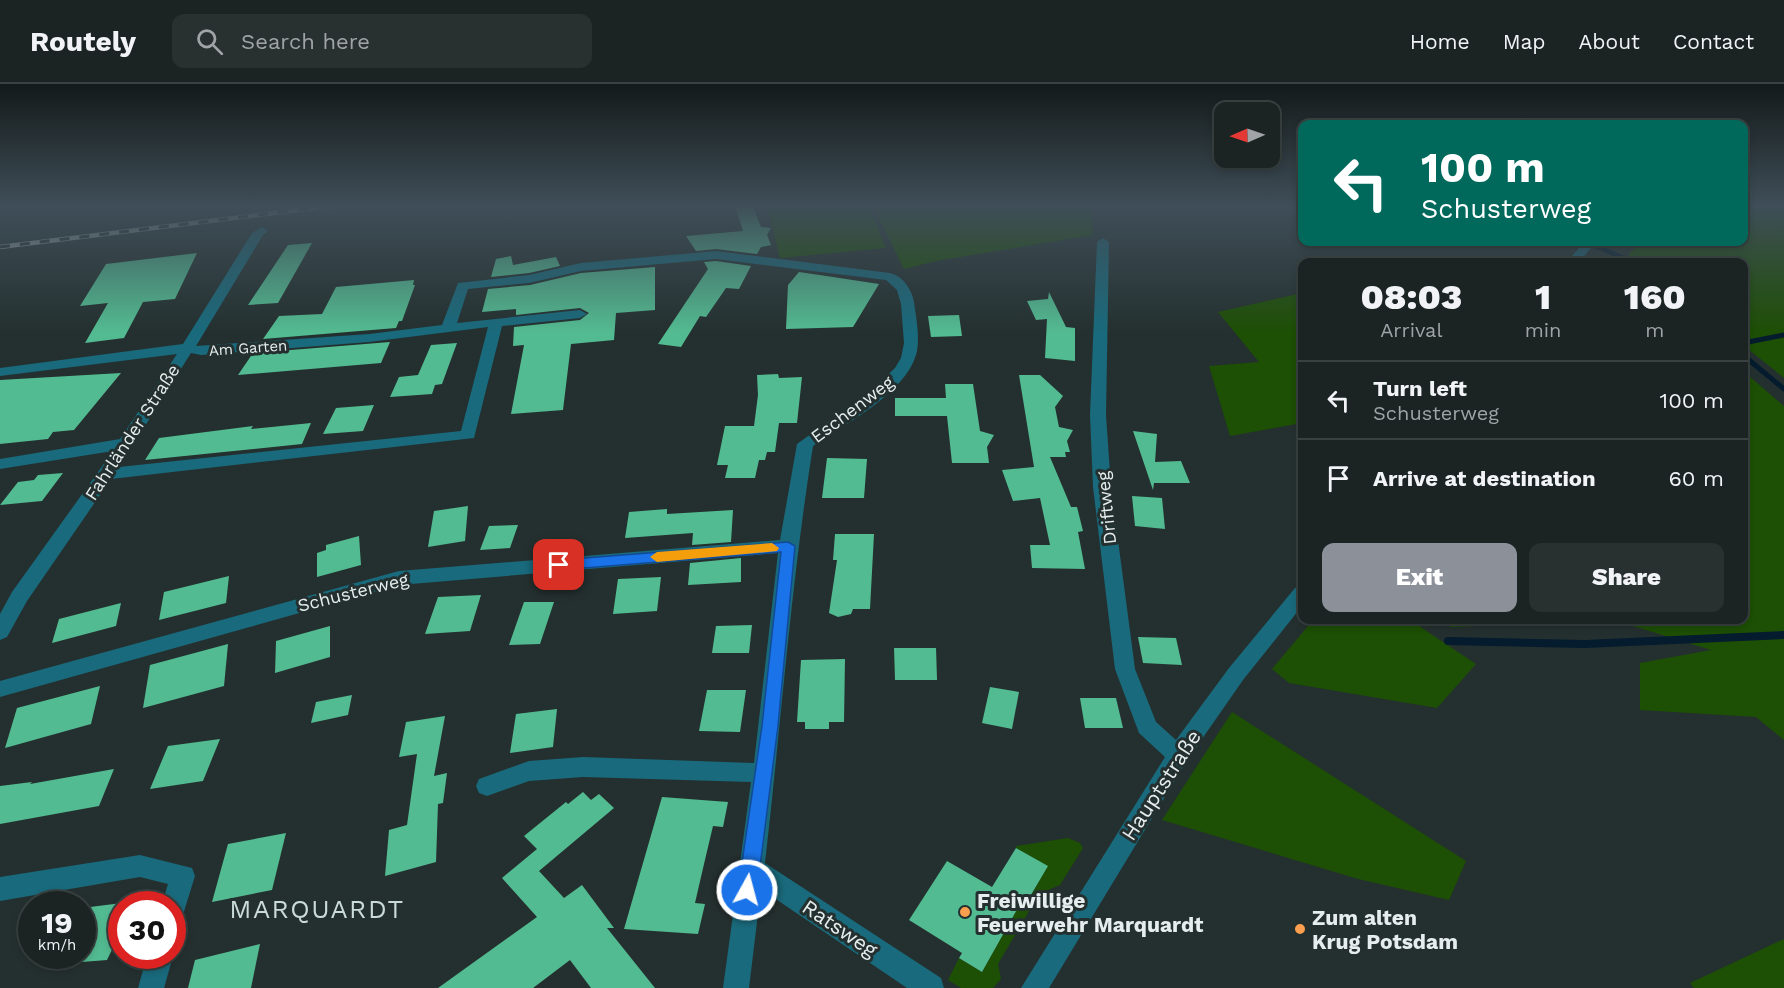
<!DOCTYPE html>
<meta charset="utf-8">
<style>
:root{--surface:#1b2423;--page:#283030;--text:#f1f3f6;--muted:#a0a4a6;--line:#394141;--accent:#8c9099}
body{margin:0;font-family:"Work Sans",sans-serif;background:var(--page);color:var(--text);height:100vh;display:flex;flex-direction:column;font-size:22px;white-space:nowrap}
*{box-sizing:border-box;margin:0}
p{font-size:20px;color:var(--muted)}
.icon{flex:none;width:33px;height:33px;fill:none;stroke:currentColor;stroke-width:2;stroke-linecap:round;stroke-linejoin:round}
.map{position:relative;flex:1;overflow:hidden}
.side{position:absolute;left:1298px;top:174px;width:450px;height:366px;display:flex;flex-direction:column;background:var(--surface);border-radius:12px;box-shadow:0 3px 9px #0003,0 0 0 2px var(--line)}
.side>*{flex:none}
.banner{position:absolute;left:1298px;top:36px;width:450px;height:126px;border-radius:12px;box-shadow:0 3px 9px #0003,0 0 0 2px var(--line);background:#00695c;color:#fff;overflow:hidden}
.needle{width:39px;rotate:268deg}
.fabs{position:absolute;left:1214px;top:18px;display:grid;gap:12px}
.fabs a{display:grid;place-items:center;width:66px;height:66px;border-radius:12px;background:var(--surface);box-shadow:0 3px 9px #0003,0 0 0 2px var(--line);font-size:30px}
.speed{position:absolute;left:18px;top:807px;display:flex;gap:12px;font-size:30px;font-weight:700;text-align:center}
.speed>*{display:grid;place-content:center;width:78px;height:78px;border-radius:50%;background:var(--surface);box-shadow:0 3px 9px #0003,0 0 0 2px var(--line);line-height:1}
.speed small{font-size:15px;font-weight:400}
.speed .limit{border:9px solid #d22;background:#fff;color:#111}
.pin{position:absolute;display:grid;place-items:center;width:51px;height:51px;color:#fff;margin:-26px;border-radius:12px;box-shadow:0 3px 9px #0006}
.me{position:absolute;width:66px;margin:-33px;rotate:7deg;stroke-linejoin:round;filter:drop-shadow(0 0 4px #0008)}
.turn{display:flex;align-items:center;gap:21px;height:126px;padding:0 24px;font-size:27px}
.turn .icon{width:78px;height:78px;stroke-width:2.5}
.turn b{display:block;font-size:42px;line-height:51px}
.eta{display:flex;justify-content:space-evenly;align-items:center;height:102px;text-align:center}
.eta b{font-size:36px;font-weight:800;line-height:42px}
.primary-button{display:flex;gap:12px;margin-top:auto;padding:12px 24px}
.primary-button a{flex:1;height:69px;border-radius:12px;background:var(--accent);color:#fff;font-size:24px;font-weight:800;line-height:69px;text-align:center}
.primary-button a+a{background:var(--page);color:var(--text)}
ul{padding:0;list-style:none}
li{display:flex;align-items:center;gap:18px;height:78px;padding:0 24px;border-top:2px solid var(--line)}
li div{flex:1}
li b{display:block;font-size:22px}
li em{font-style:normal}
header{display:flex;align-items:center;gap:36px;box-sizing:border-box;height:84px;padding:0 30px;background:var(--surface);border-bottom:2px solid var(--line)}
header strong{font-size:28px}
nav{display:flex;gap:33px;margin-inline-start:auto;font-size:21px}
.search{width:420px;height:54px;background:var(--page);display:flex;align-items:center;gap:15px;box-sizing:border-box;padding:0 21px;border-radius:12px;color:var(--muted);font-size:22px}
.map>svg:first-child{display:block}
.green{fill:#1d4f04}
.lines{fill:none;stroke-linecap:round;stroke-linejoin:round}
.stream-far1{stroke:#041c2e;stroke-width:5}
.stream{stroke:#041c2e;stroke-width:8}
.building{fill:#53bb91}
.minor{fill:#196a7c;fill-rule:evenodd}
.rail-casing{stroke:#9ca6a5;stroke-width:4.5}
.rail{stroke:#24302f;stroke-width:3;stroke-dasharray:10;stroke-linecap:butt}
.route{fill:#1a73e8;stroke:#114b97;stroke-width:1.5}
.slow{fill:#f59e0b}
.poi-dot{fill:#fa9f4f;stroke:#24302f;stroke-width:2}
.labels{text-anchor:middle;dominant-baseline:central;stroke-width:6;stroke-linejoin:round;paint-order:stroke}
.far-street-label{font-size:15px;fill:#e6eeed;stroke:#24302f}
.street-label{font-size:18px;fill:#e6eeed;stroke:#24302f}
.near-street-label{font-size:21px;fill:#e6eeed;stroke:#24302f}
.near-poi-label{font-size:21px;font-weight:bold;fill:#e6eeed;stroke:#24302f;text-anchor:start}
.near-quarter-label{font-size:26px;letter-spacing:1.5px;fill:#cbdbd9;stroke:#24302f}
</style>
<header>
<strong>Routely</strong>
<div class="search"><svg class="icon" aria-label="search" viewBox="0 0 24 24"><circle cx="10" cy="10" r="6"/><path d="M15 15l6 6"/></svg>Search here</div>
<nav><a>Home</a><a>Map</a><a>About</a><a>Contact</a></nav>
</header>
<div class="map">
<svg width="1784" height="904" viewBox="0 0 1784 904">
<rect width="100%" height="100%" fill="#24302f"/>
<!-- green -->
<g class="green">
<path d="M 767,122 L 869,122 L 886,164 L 780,174 Z"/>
<path d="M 873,122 L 1092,122 L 1093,151 L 936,177 L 904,185 Z"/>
<path d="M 1743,122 L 1784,122 L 1784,294 L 1743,261 L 1743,178 L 1640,178 L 1628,170 L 1643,158 L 1743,158 Z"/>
<path d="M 1302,209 L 1302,339 L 1230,352 L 1209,282 L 1259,278 L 1218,228 Z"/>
<path d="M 1743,287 L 1784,322 L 1784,656 L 1756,633 L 1640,626 L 1640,579 L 1711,566 L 1614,536 L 1743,536 Z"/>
<path d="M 1313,536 L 1410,536 L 1476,580 L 1437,624 L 1289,599 L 1272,585 Z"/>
<path d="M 1440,536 L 1612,536 L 1451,543 Z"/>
<path d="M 1232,628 L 1466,777 L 1449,816 L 1358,795 L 1162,736 Z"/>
<path d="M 1068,754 L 1080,759 L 1083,764 L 1060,801 L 1046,807 L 1038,822 L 1032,822 L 998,880 L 1001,895 L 993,904 L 961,904 L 948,896 L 959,874 L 982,888 L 1020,820 L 1019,811 L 1029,816 L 1047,782 L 1016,764 L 1016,762 Z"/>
<path d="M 1784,855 L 1784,904 L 1694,904 L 1690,899 Z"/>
</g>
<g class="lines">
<!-- stream-far1 -->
<g class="stream-far1">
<path d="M 1587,158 L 1632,178"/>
<path d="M 1743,259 L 1784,251"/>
<path d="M 1743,271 L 1784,305"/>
</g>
<!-- stream -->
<path class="stream" d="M 1448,557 L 1585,560 L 1784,551"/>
</g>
<!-- building -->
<g class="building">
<path d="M 735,122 L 753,122 L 761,143 L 771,144 L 767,151 L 771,161 L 761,163 L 757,170 L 716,165 L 696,167 L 686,152 L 743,147 Z"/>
<path d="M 312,159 L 278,219 L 248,221 L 288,161 Z"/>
<path d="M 197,169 L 175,215 L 143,218 L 124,254 L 85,259 L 108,219 L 80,222 L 106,180 Z"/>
<path d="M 511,172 L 513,181 L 556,173 L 560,182 L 529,189 L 491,193 L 496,175 Z"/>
<path d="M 716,177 L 751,182 L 739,205 L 726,204 L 706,233 L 700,232 L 681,263 L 658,260 L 708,185 L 704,178 Z"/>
<path d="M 655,183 L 655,226 L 616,229 L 614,256 L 571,260 L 563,326 L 511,330 L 524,261 L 513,262 L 514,243 L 580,236 L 589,229 L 580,224 L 516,231 L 516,225 L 482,228 L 488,205 L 530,201 L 581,189 Z"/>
<path d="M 799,188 L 833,193 L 879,200 L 853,243 L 786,245 L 788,201 Z"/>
<path d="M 414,196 L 413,201 L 415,201 L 402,237 L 399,237 L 396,244 L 263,255 L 279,232 L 322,230 L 336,203 Z"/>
<path d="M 1049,208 L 1066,243 L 1075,244 L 1075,277 L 1045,274 L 1047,235 L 1036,236 L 1027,217 L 1048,215 Z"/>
<path d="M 959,231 L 962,252 L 931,253 L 928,232 Z"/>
<path d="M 390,258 L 381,279 L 238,291 L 253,269 Z"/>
<path d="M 457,259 L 442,300 L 435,301 L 432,310 L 390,313 L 399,293 L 418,291 L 431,261 Z"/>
<path d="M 121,289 L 74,346 L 53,348 L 48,355 L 0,360 L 0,296 Z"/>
<path d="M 778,290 L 779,294 L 802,293 L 797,339 L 779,339 L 775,368 L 767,368 L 765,376 L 759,376 L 755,394 L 725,394 L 728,381 L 717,381 L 725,342 L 754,342 L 758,311 L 757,291 Z"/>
<path d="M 1019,291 L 1040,291 L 1063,312 L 1055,323 L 1059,343 L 1073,346 L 1067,357 L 1070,368 L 1065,368 L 1066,373 L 1050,373 L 1071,423 L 1077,423 L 1083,447 L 1078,448 L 1085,485 L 1032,484 L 1030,461 L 1050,461 L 1040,414 L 1013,417 L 1002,386 L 1034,383 Z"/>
<path d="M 945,300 L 973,300 L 980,347 L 994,351 L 987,363 L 989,379 L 952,379 L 947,332 L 895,332 L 895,314 L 946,314 Z"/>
<path d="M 374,321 L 363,347 L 323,350 L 336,324 Z"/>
<path d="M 311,339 L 302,360 L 145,376 L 159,354 L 253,342 L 251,345 Z"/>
<path d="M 1133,347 L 1157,350 L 1155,378 L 1181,377 L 1190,399 L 1154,399 L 1153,406 Z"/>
<path d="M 827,374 L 867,375 L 864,414 L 822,414 Z"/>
<path d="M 63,389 L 42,417 L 0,421 L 18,398 L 34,396 L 38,391 Z"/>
<path d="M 1132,412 L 1162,414 L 1165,445 L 1135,442 Z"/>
<path d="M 468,422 L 465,457 L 428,463 L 434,427 Z"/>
<path d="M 667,425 L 667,430 L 733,426 L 731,458 L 692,461 L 693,449 L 625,454 L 629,428 Z"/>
<path d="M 518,441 L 510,464 L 480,466 L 489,442 Z"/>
<path d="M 835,450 L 874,450 L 870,525 L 853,525 L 851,530 L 838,533 L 829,529 L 837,476 L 833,476 Z"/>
<path d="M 359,452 L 361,481 L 317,493 L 317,469 L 326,466 L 326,461 Z"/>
<path d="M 741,474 L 741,498 L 688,501 L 690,479 Z"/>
<path d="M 229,492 L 226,519 L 159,536 L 164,508 Z"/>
<path d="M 661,493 L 657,527 L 613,530 L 618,495 Z"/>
<path d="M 481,511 L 470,547 L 425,550 L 438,513 Z"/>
<path d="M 524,518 L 554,518 L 540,560 L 509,561 Z"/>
<path d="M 121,519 L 116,542 L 52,559 L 59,535 Z"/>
<path d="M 752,541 L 749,569 L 712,569 L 716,542 Z"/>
<path d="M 330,542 L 330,573 L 275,589 L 276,557 Z"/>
<path d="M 1138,553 L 1176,554 L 1182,581 L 1143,579 Z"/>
<path d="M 228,560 L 224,602 L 143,624 L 150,581 Z"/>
<path d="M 894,564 L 936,564 L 937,596 L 895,596 Z"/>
<path d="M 845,575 L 844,638 L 829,638 L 829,645 L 805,645 L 805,638 L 797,638 L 801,576 Z"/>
<path d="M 100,602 L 91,640 L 5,664 L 17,624 Z"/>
<path d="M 990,603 L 1019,608 L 1012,645 L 982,639 Z"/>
<path d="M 707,606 L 746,606 L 740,648 L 699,647 Z"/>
<path d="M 352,611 L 348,631 L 311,639 L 316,618 Z"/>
<path d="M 1080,614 L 1116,614 L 1123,644 L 1085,644 Z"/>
<path d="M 557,625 L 553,663 L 510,669 L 516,630 Z"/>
<path d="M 445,632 L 434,692 L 447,689 L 443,719 L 438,720 L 436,778 L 385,792 L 389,746 L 407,741 L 417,670 L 399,673 L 406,638 Z"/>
<path d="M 220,655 L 203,697 L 150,705 L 168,662 Z"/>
<path d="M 114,685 L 99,722 L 0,740 L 0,702 L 32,698 L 30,700 Z"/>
<path d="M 583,708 L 591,716 L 599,710 L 614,724 L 539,787 L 564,814 L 582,801 L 614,844 L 607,844 L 655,904 L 591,904 L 570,876 L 533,904 L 438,904 L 537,833 L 502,794 L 537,765 L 524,752 L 566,718 L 568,720 Z"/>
<path d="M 662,713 L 728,718 L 723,743 L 713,742 L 704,780 L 695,819 L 705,820 L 698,850 L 624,845 Z"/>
<path d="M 286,749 L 272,806 L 212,818 L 228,760 Z"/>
<path d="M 1016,764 L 1048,782 L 1028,816 L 1024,813 L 982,888 L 959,874 L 962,869 L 909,836 L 947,777 L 992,803 Z"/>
<path d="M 122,819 L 122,845 L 107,876 L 82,878 L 82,824 Z"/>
<path d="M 260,860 L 251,904 L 188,904 L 195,876 Z"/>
</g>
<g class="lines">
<!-- minor -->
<g class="minor">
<path d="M 262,143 L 268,147 L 263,151 L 196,262 L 369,250 L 442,241 L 458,199 L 529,191 L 581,179 L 716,167 L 890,189 C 906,193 914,210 915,225 C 917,239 920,257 916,271 C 905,309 844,341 813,362 C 791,500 781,640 765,779 L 941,894 L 944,904 L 907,904 L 761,805 L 749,904 L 723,904 L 751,698 L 583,693 L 529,697 L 487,712 L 479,709 L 476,702 L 479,695 L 529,677 L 583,673 L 754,679 L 778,469 L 399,501 L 0,613 L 0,597 L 399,487 L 780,456 L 797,360 L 872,306 L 895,284 L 901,274 L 904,259 L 901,220 L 897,206 L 886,196 L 716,175 L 581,187 L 529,199 L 468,205 L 457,239 L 580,226 L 587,230 L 580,234 L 502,242 L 474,354 L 111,395 L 27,517 L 7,553 L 0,556 L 0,530 L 12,508 L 113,367 L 0,385 L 0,375 L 120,355 L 177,270 L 0,292 L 0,284 L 183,260 L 252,149 ZM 488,243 L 461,347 L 119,383 L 191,269 L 201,271 L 369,258 Z"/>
<path d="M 1103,154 L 1109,158 L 1106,331 L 1111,403 L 1135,585 L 1156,638 L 1176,656 L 1229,584 L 1295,504 L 1302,502 L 1302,522 L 1243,596 L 1186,678 L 1049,904 L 1021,904 L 1165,673 L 1139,649 L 1115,585 L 1093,403 L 1090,331 L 1097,158 Z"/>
<path d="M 1584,158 L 1596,158 L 1579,178 L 1567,178 Z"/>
<path d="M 140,771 L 192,784 L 195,792 L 181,837 L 172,840 L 172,820 L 162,820 L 168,800 L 140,793 L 0,817 L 0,793 Z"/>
<path d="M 172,870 L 173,872 L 164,904 L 138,904 L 147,872 Z"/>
</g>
<!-- rail casing -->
<g class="rail-casing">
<path id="rail" d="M 0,163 L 331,122"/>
</g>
<!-- rail -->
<use href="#rail" class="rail"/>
</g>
<!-- sky -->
<linearGradient id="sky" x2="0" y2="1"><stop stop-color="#141a1a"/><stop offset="0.49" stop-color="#3f4e58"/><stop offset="1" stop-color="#3f4e58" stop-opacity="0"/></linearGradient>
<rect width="1784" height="249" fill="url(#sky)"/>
<!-- route -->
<path class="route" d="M 788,458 L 795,462 L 778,642 L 757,806 L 754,813 L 747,815 L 740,813 L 738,806 L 762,642 L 781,468 L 559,486 L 552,481 L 559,476 Z"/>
<!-- slow -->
<path class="slow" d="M 772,459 L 779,464 L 777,467 L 657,478 L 650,473 L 657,468 Z"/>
<!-- markers -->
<g class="poi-dot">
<circle cx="965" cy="828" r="6"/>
<circle cx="1300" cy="845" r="6"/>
</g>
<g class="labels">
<!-- far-street labels -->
<g class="far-street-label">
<text transform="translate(248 264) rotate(-4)">Am Garten</text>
</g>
<!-- street labels -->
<g class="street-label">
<text transform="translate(852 325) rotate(-37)">Eschenweg</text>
<text transform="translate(132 348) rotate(-57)">Fahrländer Straße</text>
<text transform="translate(1106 424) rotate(-96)">Driftweg</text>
<text transform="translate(353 508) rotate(-14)">Schusterweg</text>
</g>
<!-- near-street labels -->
<g class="near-street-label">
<text transform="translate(1161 701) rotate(-57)">Hauptstraße</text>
<text transform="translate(840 844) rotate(34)">Ratsweg</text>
</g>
<!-- near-poi labels -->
<g class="near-poi-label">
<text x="977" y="816">Freiwillige<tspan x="977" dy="24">Feuerwehr Marquardt</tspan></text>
<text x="1312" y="833">Zum alten<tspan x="1312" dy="24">Krug Potsdam</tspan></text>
</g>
<!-- near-quarter labels -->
<g class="near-quarter-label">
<text x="317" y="825">MARQUARDT</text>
</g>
</g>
</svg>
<div class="fabs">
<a><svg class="needle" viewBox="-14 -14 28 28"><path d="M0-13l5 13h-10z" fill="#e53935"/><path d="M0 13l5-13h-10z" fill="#a0a4a6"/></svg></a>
</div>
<div class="speed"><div>19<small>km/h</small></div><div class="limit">30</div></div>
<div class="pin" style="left:559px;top:481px;background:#d93025"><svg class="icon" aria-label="arrive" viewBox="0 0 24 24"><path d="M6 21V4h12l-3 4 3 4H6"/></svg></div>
<svg class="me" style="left:747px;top:806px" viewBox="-20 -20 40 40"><circle r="17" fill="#1a73e8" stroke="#fff" stroke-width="3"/><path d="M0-11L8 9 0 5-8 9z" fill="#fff"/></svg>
<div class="banner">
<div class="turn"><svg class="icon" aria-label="left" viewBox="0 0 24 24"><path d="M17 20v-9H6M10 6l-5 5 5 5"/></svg><div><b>100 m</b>Schusterweg</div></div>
</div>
<section class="side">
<div class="eta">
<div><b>08:03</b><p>Arrival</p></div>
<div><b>1</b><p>min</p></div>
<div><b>160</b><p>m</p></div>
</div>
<ul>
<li><svg class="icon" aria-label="left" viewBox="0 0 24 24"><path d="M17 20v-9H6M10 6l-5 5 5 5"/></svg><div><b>Turn left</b><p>Schusterweg</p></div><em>100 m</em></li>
<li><svg class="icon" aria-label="arrive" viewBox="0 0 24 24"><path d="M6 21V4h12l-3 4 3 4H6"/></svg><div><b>Arrive at destination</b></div><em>60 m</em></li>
</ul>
<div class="primary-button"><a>Exit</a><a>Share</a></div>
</section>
</div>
